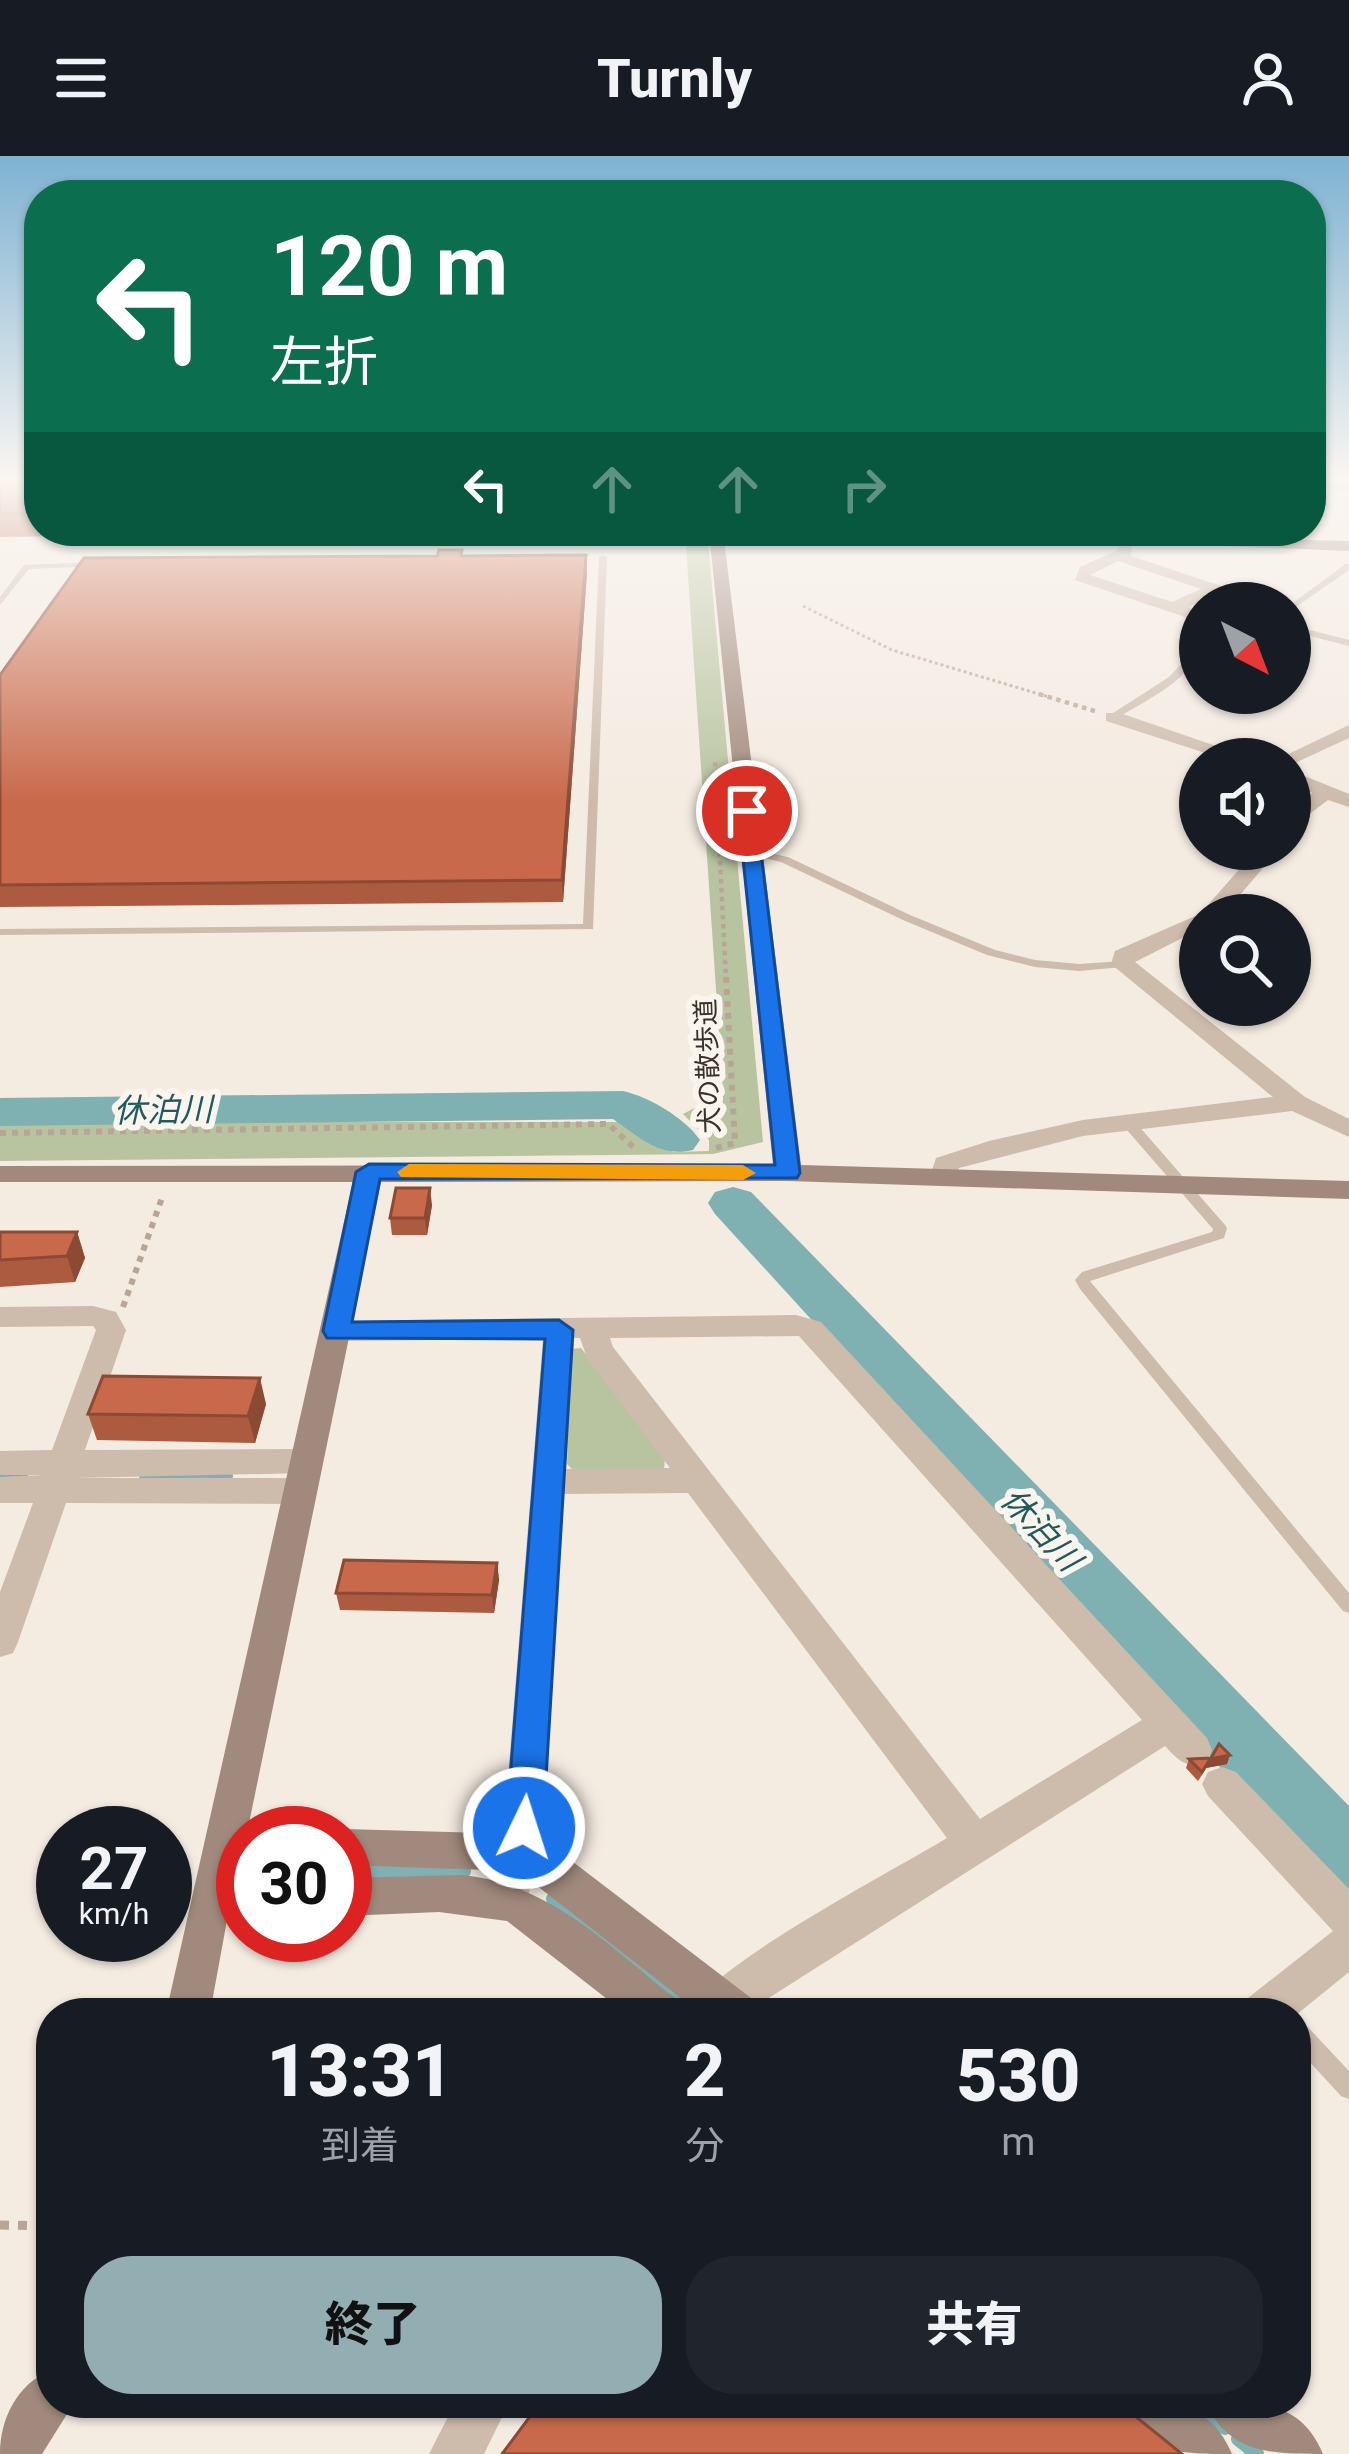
<!DOCTYPE html>
<html lang="ja">
<meta charset="utf-8">
<style>
:root{--surface:#171b24;--page:#20242c;--text:#f1f3f6;--muted:#9ea1a6;--accent:#92aeb2}
body{margin:0;font-family:Roboto,"Noto Sans JP",sans-serif;background:var(--page);color:var(--text);height:100vh;display:flex;flex-direction:column;font-size:45px;white-space:nowrap}
*{box-sizing:border-box;margin:0}
p{font-size:39px;color:var(--muted)}
.icon{flex:none;width:66px;height:66px;fill:none;stroke:currentColor;stroke-width:2;stroke-linecap:round;stroke-linejoin:round}
.map{position:relative;flex:1;overflow:hidden}
.side{position:absolute;left:36px;top:1842px;width:1275px;height:420px;display:flex;flex-direction:column;background:var(--surface);border-radius:48px;box-shadow:0 3px 9px #0004}
.side>*{flex:none}
.hud{position:absolute;left:24px;top:24px;width:1302px;height:366px;border-radius:48px;box-shadow:0 3px 9px #0004;background:#0b6e4f;color:#fff;overflow:hidden}
.needle{width:78px;rotate:138deg}
.buttons{position:absolute;left:1179px;top:426px;display:grid;gap:24px}
.buttons a{display:grid;place-items:center;width:132px;height:132px;border-radius:50%;background:var(--surface);box-shadow:0 3px 9px #0004;font-size:60px}
.speed{position:absolute;left:36px;top:1650px;display:flex;gap:24px;font-size:60px;font-weight:700;text-align:center}
.speed>*{display:grid;place-content:center;width:156px;height:156px;border-radius:50%;background:var(--surface);box-shadow:0 3px 9px #0004;line-height:1}
.speed small{font-size:30px;font-weight:400}
.speed .limit{border:18px solid #d22;background:#fff;color:#111}
.pin{position:absolute;display:grid;place-items:center;width:102px;height:102px;color:#fff;margin:-51px;border:6px solid #fff;border-radius:50%;box-shadow:0 3px 12px #0007}
.me{position:absolute;width:132px;margin:-66px;rotate:4deg;stroke-linejoin:round;filter:drop-shadow(0 0 9px #0008)}
.turn{display:flex;align-items:center;gap:42px;height:252px;padding:0 48px;font-size:54px}
.turn .icon{width:156px;height:156px;stroke-width:2.5}
.turn b{display:block;font-size:84px;line-height:102px}
.lanes{display:flex;align-items:center;height:114px;padding:0 48px;background:#0003;justify-content:center;gap:60px;direction:ltr}
.lanes .off{opacity:.35}
.eta{display:flex;justify-content:space-evenly;align-items:center;height:204px;text-align:center}
.eta b{font-size:72px;font-weight:800;line-height:84px}
.action{display:flex;gap:24px;margin-top:auto;padding:24px 48px}
.action a{flex:1;height:138px;border-radius:48px;background:var(--accent);color:#111;font-size:48px;font-weight:800;line-height:138px;text-align:center}
.action a+a{background:var(--page);color:var(--text)}
header{display:flex;justify-content:space-between;align-items:center;height:156px;padding:0 48px;background:var(--surface);font-size:54px;font-weight:800}
.map>svg:first-child{display:block}
.green{fill:#b8c4a0}
.lines{fill:none;stroke-linecap:round;stroke-linejoin:round}
.stream-far1{stroke:#7fb0b2;stroke-width:10}
.stream{stroke:#7fb0b2;stroke-width:14}
.river{fill:#7fb0b2;fill-rule:evenodd}
.path-far3{stroke:#b9a596;stroke-width:3;stroke-dasharray:3 3;stroke-linecap:butt}
.path-far2{stroke:#b9a596;stroke-width:4.5;stroke-dasharray:4.5 4.5;stroke-linecap:butt}
.path-far1{stroke:#b9a596;stroke-width:6;stroke-dasharray:6 6;stroke-linecap:butt}
.path{stroke:#b9a596;stroke-width:9;stroke-dasharray:9 9;stroke-linecap:butt}
.lane{fill:#cdbbac;fill-rule:evenodd}
.street{fill:#cdbbac;fill-rule:evenodd}
.secondary{fill:#a18a7d;fill-rule:evenodd}
.wall{fill:#ac5a40}
.shaded-wall{fill:#8c4a34}
.building{fill:#c8694b;stroke:#8c4a34;stroke-width:3}
.route{fill:#1a73e8;stroke:#114b97;stroke-width:3}
.slow{fill:#f59e0b}
.labels{text-anchor:middle;dominant-baseline:central;stroke-width:12;stroke-linejoin:round;paint-order:stroke}
.far-street-label{font-size:27px;fill:#3b302b;stroke:#fbf5ee}
.water-label{font-size:33px;font-style:italic;fill:#1f5a5e;stroke:#fbf5ee}
</style>
<header><svg class="icon" aria-label="menu" viewBox="0 0 24 24"><path d="M4 6h16M4 12h16M4 18h16"/></svg>Turnly<svg class="icon" aria-label="person" viewBox="0 0 24 24"><circle cx="12" cy="8" r="4"/><path d="M4 21q1-7 8-7t8 7"/></svg></header>
<div class="map">
<svg width="1349" height="2298" viewBox="0 0 1349 2298">
<rect width="100%" height="100%" fill="#f4ebe1"/>
<!-- green -->
<g class="green">
<path d="M 685,375 L 707,375 L 763,986 L 713,998 L 0,1005 L 0,966 L 629,966 L 673,996 L 709,995 L 709,984 L 683,958 L 723,937 Z"/>
<path d="M 581,1192 L 665,1301 L 664,1315 L 574,1315 L 567,1308 L 571,1193 Z"/>
</g>
<g class="lines">
<!-- stream-far1 -->
<g class="stream-far1">
<path d="M 144,1320 L 228,1320"/>
<path d="M 0,1321 L 23,1320"/>
</g>
<!-- stream -->
<g class="stream">
<path d="M 345,1716 L 464,1715"/>
<path d="M 553,1743 L 681,1843"/>
<path d="M 1193,2247 L 1225,2272"/>
<path d="M 1238,2283 L 1257,2298"/>
</g>
<!-- river -->
<g class="river">
<path d="M 623,935 C 649,941 685,962 700,984 L 693,994 C 660,1002 639,981 613,963 L 0,970 L 0,942 Z"/>
<path d="M 733,1031 L 751,1036 L 1349,1650 L 1349,1733 L 1323,1724 L 715,1058 L 708,1047 L 715,1036 Z"/>
</g>
<!-- path-far3 -->
<path class="path-far3" d="M 803,450 L 892,494 L 1049,541"/>
<!-- path-far2 -->
<g class="path-far2">
<path d="M 1039,538 L 1098,556"/>
<path d="M 715,606 L 726,823"/>
</g>
<!-- path-far1 -->
<g class="path-far1">
<path d="M 0,977 L 608,968 L 637,994"/>
<path d="M 716,992 L 735,987 L 726,820"/>
<path d="M 123,1151 L 163,1039"/>
</g>
<!-- path -->
<path class="path" d="M 0,2069 L 51,2070"/>
<!-- lane -->
<g class="lane">
<path d="M 603,399 L 607,401 L 593,773 L 0,779 L 0,773 L 583,768 L 599,401 Z"/>
<path d="M 96,406 L 99,410 L 29,413 L 0,449 L 0,441 L 24,409 Z"/>
<path d="M 1346,408 L 1349,408 L 1349,414 L 1290,455 L 1290,449 Z"/>
<path d="M 1290,469 L 1349,484 L 1349,490 L 1290,475 Z"/>
<path d="M 1200,488 C 1197,522 1142,546 1116,563 L 1110,563 L 1110,559 L 1169,521 Z"/>
<path d="M 751,693 L 788,701 L 910,759 L 995,794 L 1035,804 L 1079,808 L 1123,805 L 1129,808 L 1123,811 L 1079,815 L 1035,811 L 987,799 L 903,764 L 781,706 L 747,698 L 747,694 Z"/>
<path d="M 1125,959 L 1130,960 L 1225,1069 L 1227,1072 L 1224,1082 L 1090,1125 L 1349,1437 L 1349,1457 L 1343,1455 L 1080,1133 L 1075,1124 L 1082,1116 L 1212,1076 L 1213,1073 L 1120,966 L 1118,963 Z"/>
<path d="M 1296,1864 L 1304,1867 L 1349,1915 L 1349,1943 L 1341,1940 L 1296,1891 Z"/>
</g>
<!-- street -->
<g class="street">
<path d="M 1311,324 L 1349,329 L 1349,337 L 1313,327 Z"/>
<path d="M 1121,375 L 1133,378 L 1131,400 L 1221,430 L 1221,436 L 1188,451 L 1200,456 L 1200,466 L 1075,424 L 1080,411 L 1118,394 ZM 1118,405 L 1201,433 L 1172,446 L 1090,419 Z"/>
<path d="M 1106,557 L 1120,557 L 1254,603 L 1224,603 L 1106,565 Z"/>
<path d="M 1349,569 L 1349,582 L 1295,607 L 1278,603 Z"/>
<path d="M 1290,614 L 1349,638 L 1349,651 L 1328,644 L 1290,673 L 1290,656 L 1312,637 L 1290,627 Z"/>
<path d="M 1257,693 L 1279,693 L 1223,759 L 1200,759 L 1200,773 L 1135,806 L 1305,941 L 1349,963 L 1349,981 L 1292,955 L 1083,980 L 959,1012 L 953,1029 L 933,1029 L 929,1023 L 936,1002 L 989,985 L 1083,964 L 1273,941 L 1111,808 L 1115,795 L 1200,758 Z"/>
<path d="M 93,1150 L 116,1156 L 126,1174 L 85,1294 L 306,1293 L 318,1296 L 323,1305 L 318,1314 L 306,1317 L 75,1322 L 300,1322 L 312,1326 L 317,1335 L 312,1344 L 300,1348 L 66,1347 L 18,1486 L 13,1497 L 0,1501 L 0,1436 L 33,1347 L 0,1347 L 0,1321 L 43,1319 L 0,1319 L 0,1295 L 52,1294 L 96,1174 L 93,1170 L 0,1171 L 0,1151 Z"/>
<path d="M 796,1159 L 821,1166 L 1207,1582 L 1212,1594 L 1207,1606 C 1186,1613 1179,1605 1165,1590 L 745,1857 L 689,1857 C 709,1810 895,1714 947,1682 L 688,1337 L 564,1338 L 544,1672 L 524,1758 L 509,1763 L 494,1758 L 488,1744 L 504,1672 L 543,1183 L 337,1185 L 322,1175 L 337,1165 ZM 799,1180 L 1142,1564 L 980,1663 L 613,1191 L 610,1182 ZM 574,1182 L 580,1182 L 587,1202 L 670,1312 L 566,1313 Z"/>
<path d="M 1222,1611 L 1236,1616 L 1349,1733 L 1349,1816 L 1296,1859 L 1242,1857 L 1248,1842 L 1333,1775 L 1208,1640 L 1202,1628 L 1208,1616 Z"/>
<path d="M 455,2247 L 509,2247 L 484,2298 L 429,2298 Z"/>
</g>
<!-- secondary -->
<g class="secondary">
<path d="M 709,375 L 723,375 L 801,1009 L 1349,1025 L 1349,1043 L 788,1025 L 381,1026 L 247,1677 L 243,1677 L 210,1857 L 166,1857 L 353,1026 L 0,1026 L 0,1010 L 773,1009 Z"/>
<path d="M 942,375 L 1349,385 L 1349,395 L 949,379 Z"/>
<path d="M 345,1673 L 522,1678 L 560,1696 L 751,1842 L 757,1857 L 700,1857 L 518,1715 L 345,1709 L 345,1677 L 333,1677 Z"/>
<path d="M 463,1719 C 552,1729 607,1789 675,1842 L 681,1857 L 625,1857 L 507,1765 L 439,1756 L 345,1760 L 345,1722 Z"/>
<path d="M 51,2214 L 51,2247 L 74,2247 L 42,2298 L 0,2298 C 0,2263 17,2228 51,2214 Z"/>
<path d="M 1117,2247 C 1168,2247 1209,2243 1232,2298 C 1181,2298 1141,2298 1117,2247 Z"/>
<path d="M 1206,2247 C 1257,2247 1300,2243 1323,2298 C 1272,2298 1229,2298 1206,2247 Z"/>
</g>
</g>
<!-- wall -->
<g class="wall">
<path d="M 0,324 L 39,324 L 39,375 L 73,375 L 69,380 L 0,381 Z"/>
<path d="M 586,399 L 587,417 L 563,746 L 0,751 L 0,519 L 463,400 Z"/>
<path d="M 432,1049 L 427,1079 L 392,1079 L 390,1062 Z"/>
<path d="M 0,1076 L 77,1076 L 85,1102 L 75,1126 L 0,1131 Z"/>
<path d="M 266,1248 L 255,1287 L 97,1284 L 88,1258 Z"/>
<path d="M 497,1407 L 499,1424 L 494,1457 L 340,1454 L 336,1437 Z"/>
<path d="M 1189,1603 L 1227,1608 L 1206,1612 L 1198,1625 L 1186,1612 Z"/>
</g>
<!-- shaded-wall -->
<g class="shaded-wall">
<path d="M 586,399 L 587,417 L 563,746 L 562,724 Z"/>
<path d="M 430,1032 L 432,1049 L 427,1079 L 425,1062 Z"/>
<path d="M 77,1076 L 85,1102 L 75,1126 L 67,1100 Z"/>
<path d="M 260,1222 L 266,1248 L 255,1287 L 248,1260 Z"/>
<path d="M 497,1407 L 499,1424 L 494,1457 L 492,1439 Z"/>
<path d="M 1230,1599 L 1227,1608 L 1206,1612 L 1198,1625 L 1210,1603 Z"/>
</g>
<!-- building -->
<g class="building">
<rect x="0" y="324" width="39" height="33"/>
<path d="M 439,394 L 462,394 L 461,400 L 586,399 L 562,724 L 0,729 L 0,519 L 84,402 L 437,400 Z"/>
<path d="M 396,1032 L 430,1032 L 425,1062 L 390,1062 Z"/>
<path d="M 0,1076 L 77,1076 L 67,1100 L 0,1104 Z"/>
<path d="M 103,1220 L 260,1222 L 248,1260 L 88,1258 Z"/>
<path d="M 344,1404 L 497,1407 L 492,1439 L 336,1437 Z"/>
<path d="M 1219,1588 L 1230,1599 L 1210,1603 L 1202,1616 L 1189,1603 L 1211,1602 Z"/>
<path d="M 540,2247 L 1119,2247 L 1182,2298 L 502,2298 Z"/>
</g>
<!-- sky -->
<linearGradient id="sky" x2="0" y2="1"><stop stop-color="#7eb2d2"/><stop offset="0.5" stop-color="#faf6f2"/><stop offset="1" stop-color="#faf6f2" stop-opacity="0"/></linearGradient>
<rect width="1349" height="646" fill="url(#sky)"/>
<!-- route -->
<path class="route" d="M 747,649 L 756,655 L 800,1017 L 797,1022 L 380,1023 L 352,1166 L 559,1164 L 573,1174 L 543,1672 L 537,1684 L 524,1688 L 511,1684 L 506,1672 L 545,1183 L 327,1182 L 323,1175 L 356,1016 L 369,1008 L 775,1009 L 738,655 Z"/>
<!-- slow -->
<path class="slow" d="M 409,1008 L 743,1009 L 756,1017 L 743,1024 L 401,1021 L 397,1016 Z"/>
<g class="labels">
<!-- far-street labels -->
<g class="far-street-label">
<text transform="translate(708 910) rotate(-92)">犬の散歩道</text>
</g>
<!-- water labels -->
<g class="water-label">
<text transform="translate(163 954) rotate(-1)">休泊川</text>
<text transform="translate(1041 1373) rotate(47)">休泊川</text>
</g>
</g>
</svg>
<div class="buttons">
<a><svg class="needle" viewBox="-14 -14 28 28"><path d="M0-13l5 13h-10z" fill="#e53935"/><path d="M0 13l5-13h-10z" fill="#9ea1a6"/></svg></a>
<a><svg class="icon" aria-label="sound" viewBox="0 0 24 24"><path d="M4 9h4l5-4v14l-5-4H4zM17 9q2 3 0 6"/></svg></a>
<a><svg class="icon" aria-label="search" viewBox="0 0 24 24"><circle cx="10" cy="10" r="6"/><path d="M15 15l6 6"/></svg></a>
</div>
<div class="speed"><div>27<small>km/h</small></div><div class="limit">30</div></div>
<div class="pin" style="left:747px;top:655px;background:#d93025"><svg class="icon" aria-label="arrive" viewBox="0 0 24 24"><path d="M6 21V4h12l-3 4 3 4H6"/></svg></div>
<svg class="me" style="left:524px;top:1672px" viewBox="-20 -20 40 40"><circle r="17" fill="#1a73e8" stroke="#fff" stroke-width="3"/><path d="M0-11L8 9 0 5-8 9z" fill="#fff"/></svg>
<div class="hud">
<div class="turn"><svg class="icon" aria-label="left" viewBox="0 0 24 24"><path d="M17 20v-9H6M10 6l-5 5 5 5"/></svg><div><b>120 m</b>左折</div></div>
<div class="lanes"><svg class="icon" aria-label="left" viewBox="0 0 24 24"><path d="M17 20v-9H6M10 6l-5 5 5 5"/></svg><svg class="icon off" aria-label="ahead" viewBox="0 0 24 24"><path d="M12 20V5M6 11l6-6 6 6"/></svg><svg class="icon off" aria-label="ahead" viewBox="0 0 24 24"><path d="M12 20V5M6 11l6-6 6 6"/></svg><svg class="icon off" aria-label="right" viewBox="0 0 24 24"><path d="M7 20v-9h11M14 6l5 5-5 5"/></svg></div>
</div>
<section class="side">
<div class="eta">
<div><b>13:31</b><p>到着</p></div>
<div><b>2</b><p>分</p></div>
<div><b>530</b><p>m</p></div>
</div>
<div class="action"><a>終了</a><a>共有</a></div>
</section>
</div>
